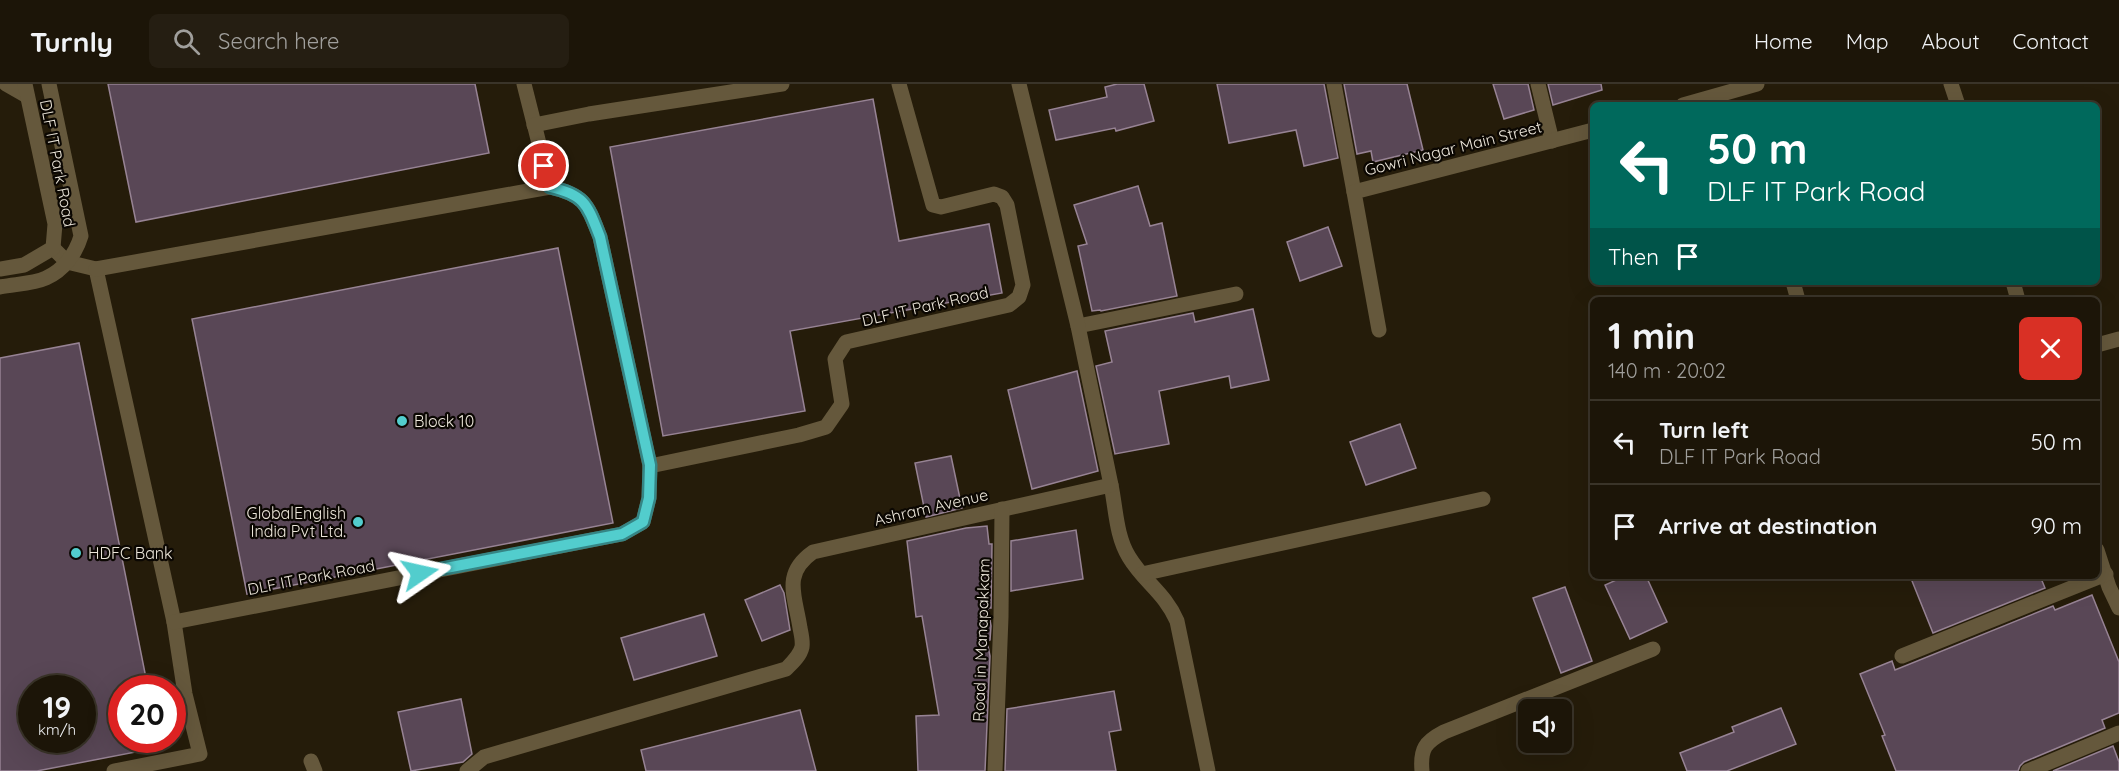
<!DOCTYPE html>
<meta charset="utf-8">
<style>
:root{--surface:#1c1508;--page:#251e12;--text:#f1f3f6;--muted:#a09f9c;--line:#3a3429}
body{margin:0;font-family:Quicksand,sans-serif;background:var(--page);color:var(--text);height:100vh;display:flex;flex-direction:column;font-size:22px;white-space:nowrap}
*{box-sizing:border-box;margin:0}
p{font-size:20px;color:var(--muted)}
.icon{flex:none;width:33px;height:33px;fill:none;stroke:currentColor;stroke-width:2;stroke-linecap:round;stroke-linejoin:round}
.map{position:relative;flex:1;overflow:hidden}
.drawer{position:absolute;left:1590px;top:213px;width:510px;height:282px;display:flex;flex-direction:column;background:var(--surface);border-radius:9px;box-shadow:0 6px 24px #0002,0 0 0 2px var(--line)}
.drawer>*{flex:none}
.guide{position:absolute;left:1590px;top:18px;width:510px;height:183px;border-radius:9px;box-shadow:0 6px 24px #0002,0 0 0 2px var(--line);background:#00695c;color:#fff;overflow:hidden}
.tools{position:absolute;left:1518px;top:615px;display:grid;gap:12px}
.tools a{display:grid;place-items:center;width:54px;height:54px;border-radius:9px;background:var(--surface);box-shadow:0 6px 24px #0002,0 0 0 2px var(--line);font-size:30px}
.speed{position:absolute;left:18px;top:591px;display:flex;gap:12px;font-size:30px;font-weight:700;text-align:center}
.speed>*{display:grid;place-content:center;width:78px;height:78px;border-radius:50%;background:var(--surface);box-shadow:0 6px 24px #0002,0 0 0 2px var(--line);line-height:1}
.speed small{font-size:15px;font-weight:400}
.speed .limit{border:9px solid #d22;background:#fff;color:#111}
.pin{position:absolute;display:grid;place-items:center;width:51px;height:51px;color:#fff;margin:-26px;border:3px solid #fff;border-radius:50%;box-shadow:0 2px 6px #0007}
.me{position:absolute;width:66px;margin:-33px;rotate:79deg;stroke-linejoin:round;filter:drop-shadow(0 0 4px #0008)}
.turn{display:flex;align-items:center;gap:21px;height:126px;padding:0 18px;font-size:27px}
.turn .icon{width:78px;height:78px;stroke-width:2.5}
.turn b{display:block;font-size:42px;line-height:51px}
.then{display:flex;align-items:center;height:57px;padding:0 18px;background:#0003;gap:12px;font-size:22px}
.round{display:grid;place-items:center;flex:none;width:63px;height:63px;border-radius:9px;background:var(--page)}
.summary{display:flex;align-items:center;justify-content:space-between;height:102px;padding:0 18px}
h1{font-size:36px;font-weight:700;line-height:45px}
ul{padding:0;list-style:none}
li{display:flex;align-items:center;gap:18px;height:84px;padding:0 18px;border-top:2px solid var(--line)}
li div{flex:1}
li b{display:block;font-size:22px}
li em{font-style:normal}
header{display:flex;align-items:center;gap:36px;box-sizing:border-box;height:84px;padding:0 30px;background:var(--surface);border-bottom:2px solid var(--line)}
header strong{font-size:28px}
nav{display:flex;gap:33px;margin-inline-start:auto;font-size:21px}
.search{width:420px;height:54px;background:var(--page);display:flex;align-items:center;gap:15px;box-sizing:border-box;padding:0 21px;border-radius:9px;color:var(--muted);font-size:22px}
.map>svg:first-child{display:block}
.building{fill:#594756;stroke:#978394;stroke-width:1.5;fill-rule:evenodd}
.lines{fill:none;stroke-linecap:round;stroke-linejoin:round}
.minor{stroke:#65583c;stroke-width:15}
.route-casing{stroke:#358585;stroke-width:15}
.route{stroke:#52cdcd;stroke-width:10}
.poi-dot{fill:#52cdcd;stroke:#0b0702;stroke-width:2}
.labels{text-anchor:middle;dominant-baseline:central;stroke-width:4.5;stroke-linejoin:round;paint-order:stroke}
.street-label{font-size:16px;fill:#ebe5d9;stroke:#0b0702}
.poi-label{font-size:16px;fill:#ebe5d9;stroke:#0b0702;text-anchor:start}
</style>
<header>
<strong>Turnly</strong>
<div class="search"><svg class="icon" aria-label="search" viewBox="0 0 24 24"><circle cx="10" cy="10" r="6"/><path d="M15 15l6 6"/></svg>Search here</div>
<nav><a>Home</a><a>Map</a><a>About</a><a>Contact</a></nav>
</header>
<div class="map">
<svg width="2119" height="687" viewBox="0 0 2119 687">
<rect width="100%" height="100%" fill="#251c0a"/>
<!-- building -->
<g class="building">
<path d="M 108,0 L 475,0 L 489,69 L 136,138 Z"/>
<path d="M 1117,0 L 1144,0 L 1154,37 L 1116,47 L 1115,44 L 1056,56 L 1049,26 L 1107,13 L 1105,3 Z"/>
<path d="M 1217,0 L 1324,0 L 1338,74 L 1304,82 L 1296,46 L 1229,59 Z"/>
<path d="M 1344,0 L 1407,0 L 1423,66 L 1373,78 L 1371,67 L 1357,70 Z"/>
<path d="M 1493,0 L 1528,0 L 1534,26 L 1504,35 Z"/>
<path d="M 1548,0 L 1601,0 L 1602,6 L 1553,21 Z"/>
<path d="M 873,15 L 899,157 L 989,140 L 1002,209 L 790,247 L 805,327 L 663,352 L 610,63 Z"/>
<path d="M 1138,102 L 1150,142 L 1162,139 L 1177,212 L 1101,227 L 1100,226 L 1092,227 L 1078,162 L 1087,160 L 1074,121 Z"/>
<path d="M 1328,143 L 1342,182 L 1300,197 L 1287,158 Z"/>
<path d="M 558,164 L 613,439 L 247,510 L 192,235 Z"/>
<path d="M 1253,225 L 1269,296 L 1231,304 L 1229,292 L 1159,307 L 1169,360 L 1115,370 L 1096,282 L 1112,278 L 1105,247 L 1193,229 L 1195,238 Z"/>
<path d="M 79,259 L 148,604 L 122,604 L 122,656 L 140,656 L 141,667 L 37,687 L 0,687 L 0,274 ZM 32,604 L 82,604 L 82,656 L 32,656 Z"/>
<path d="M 1077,287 L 1098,387 L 1032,405 L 1008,306 Z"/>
<path d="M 1400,340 L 1416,384 L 1366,401 L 1350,358 Z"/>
<path d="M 951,372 L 962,424 L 926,433 L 915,379 Z"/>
<path d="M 987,442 L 989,460 L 992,460 L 991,524 L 988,524 L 991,542 L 990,556 L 987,557 L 990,572 L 985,687 L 918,687 L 916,632 L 939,631 L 922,532 L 916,533 L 907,457 L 966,444 Z"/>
<path d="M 1076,446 L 1083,495 L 1011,507 L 1011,457 Z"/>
<path d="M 1625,492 L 1646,492 L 1667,538 L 1630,555 L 1605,501 Z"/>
<path d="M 1910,492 L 2040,492 L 2045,504 L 1933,549 Z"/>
<path d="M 780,501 L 784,509 L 790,546 L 762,557 L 745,516 Z"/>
<path d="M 1565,503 L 1592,577 L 1561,589 L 1533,514 Z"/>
<path d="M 2092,511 L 2119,578 L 2119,629 L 2102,636 L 2105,644 L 2024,678 L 2020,682 L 2018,687 L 1896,687 L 1882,652 L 1885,651 L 1860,590 L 1892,577 L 1895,586 L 2053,522 L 2055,526 Z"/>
<path d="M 704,530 L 717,572 L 634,596 L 621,554 Z"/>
<path d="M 1114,607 L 1121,646 L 1109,648 L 1116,687 L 1005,687 L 1007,625 Z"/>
<path d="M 461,615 L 472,670 L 463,678 L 411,687 L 398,628 Z"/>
<path d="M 1781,624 L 1796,660 L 1727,687 L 1687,687 L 1680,669 L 1734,648 L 1732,643 Z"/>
<path d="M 800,626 L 816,687 L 646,687 L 641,666 Z"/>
<path d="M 2113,662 L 2119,678 L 2119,687 L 2053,687 Z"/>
</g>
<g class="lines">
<!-- minor -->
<g class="minor">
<path d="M 6,0 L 27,12"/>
<path d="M 524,0 L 550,103"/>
<path d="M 1334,0 L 1354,108"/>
<path d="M 1538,0 L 1552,57"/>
<path d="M 1951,0 L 1958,21"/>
<path d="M 1683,21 L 1757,0"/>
<path d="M 534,41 L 589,30 L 782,0"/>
<path d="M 53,164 L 67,178 L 96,185 L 174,538 L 185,610 L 200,670 L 114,687"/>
<path d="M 0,185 L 24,181 L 53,164 L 55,140 L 25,0"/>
<path d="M 96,185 L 550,103 C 585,111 587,120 600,153 L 650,382 L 649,414 L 643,438 L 622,450 L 174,538"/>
<path d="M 1793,198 L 1798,216"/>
<path d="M 2013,198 L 2018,216"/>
<path d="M 0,203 C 14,200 33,200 46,194 C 64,186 76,169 81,152 L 49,0"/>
<path d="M 1078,242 L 1236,210"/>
<path d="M 1379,246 L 1354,108 L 1593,46"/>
<path d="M 2097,261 L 2119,255"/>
<path d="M 650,382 L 799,351 L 826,343 L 842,320 L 835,275 L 846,258 L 1009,221 L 1019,213 L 1023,201 L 1007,121 L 1002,113 L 994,110 L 941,123 L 933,121 L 899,0"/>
<path d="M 1111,401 C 1116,425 1116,452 1129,473 C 1144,498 1165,509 1177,537 L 1208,687"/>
<path d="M 2097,466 L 2109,503 L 2119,524"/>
<path d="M 1142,490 L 1483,415"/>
<path d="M 1902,572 L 2106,490"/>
<path d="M 311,677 L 315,687"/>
<path d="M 467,687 L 484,673 L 786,585 C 792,579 800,572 802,563 C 803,557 801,549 800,544 C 795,511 782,490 813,468 L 1111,401 L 1078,242 L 1019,0"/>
<path d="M 995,687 L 1001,533 L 1002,425"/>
<path d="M 1422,687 C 1420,665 1425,658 1444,648 L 1653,565"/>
<path d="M 2028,687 L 2119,649"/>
</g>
</g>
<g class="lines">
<!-- route casing -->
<g class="route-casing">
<path id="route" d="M 420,489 L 622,450 L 643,438 L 649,414 L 650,381 L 600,153 C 587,120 585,111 550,103 L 544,82"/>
</g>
<!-- route -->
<use href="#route" class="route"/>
</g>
<!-- markers -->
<g class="poi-dot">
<circle cx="402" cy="337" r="6"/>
<circle cx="358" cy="438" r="6"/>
<circle cx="76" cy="469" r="6"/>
</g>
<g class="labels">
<!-- street labels -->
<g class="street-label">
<text transform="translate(1453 64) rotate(-14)">Gowri Nagar Main Street</text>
<text transform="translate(58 79) rotate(79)">DLF IT Park Road</text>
<text transform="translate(925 222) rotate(-13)">DLF IT Park Road</text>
<text transform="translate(931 423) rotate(-13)">Ashram Avenue</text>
<text transform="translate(311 493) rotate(-11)">DLF IT Park Road</text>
<text transform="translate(981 556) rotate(-88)">Road in Manapakkam</text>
</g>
<!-- poi labels -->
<g class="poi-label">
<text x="414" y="337">Block 10</text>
<text x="346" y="429" text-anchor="end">GlobalEnglish<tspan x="346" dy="18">India Pvt Ltd.</tspan></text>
<text x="88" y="469">HDFC Bank</text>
</g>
</g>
</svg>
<div class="tools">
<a><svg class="icon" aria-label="sound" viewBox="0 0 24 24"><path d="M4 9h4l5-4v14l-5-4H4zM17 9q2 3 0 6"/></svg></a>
</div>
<div class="speed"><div>19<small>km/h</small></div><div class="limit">20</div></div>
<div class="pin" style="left:544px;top:82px;background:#d93025"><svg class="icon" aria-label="arrive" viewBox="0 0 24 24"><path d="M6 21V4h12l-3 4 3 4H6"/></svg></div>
<svg class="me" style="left:420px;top:489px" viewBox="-20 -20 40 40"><path d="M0-17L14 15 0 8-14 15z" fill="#52cdcd" stroke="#fff" stroke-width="4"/></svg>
<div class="guide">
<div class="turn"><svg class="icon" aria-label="left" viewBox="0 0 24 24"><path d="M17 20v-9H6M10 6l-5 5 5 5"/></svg><div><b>50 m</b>DLF IT Park Road</div></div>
<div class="then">Then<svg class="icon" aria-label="arrive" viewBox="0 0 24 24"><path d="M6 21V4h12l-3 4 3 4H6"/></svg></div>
</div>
<section class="drawer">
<div class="summary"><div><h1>1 min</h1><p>140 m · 20:02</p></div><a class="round" style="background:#d93025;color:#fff"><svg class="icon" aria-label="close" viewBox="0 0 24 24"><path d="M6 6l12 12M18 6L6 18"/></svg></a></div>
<ul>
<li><svg class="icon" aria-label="left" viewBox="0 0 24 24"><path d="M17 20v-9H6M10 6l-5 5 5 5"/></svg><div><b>Turn left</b><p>DLF IT Park Road</p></div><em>50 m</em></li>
<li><svg class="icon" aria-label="arrive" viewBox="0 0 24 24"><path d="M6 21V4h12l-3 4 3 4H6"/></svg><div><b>Arrive at destination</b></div><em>90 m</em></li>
</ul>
</section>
</div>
